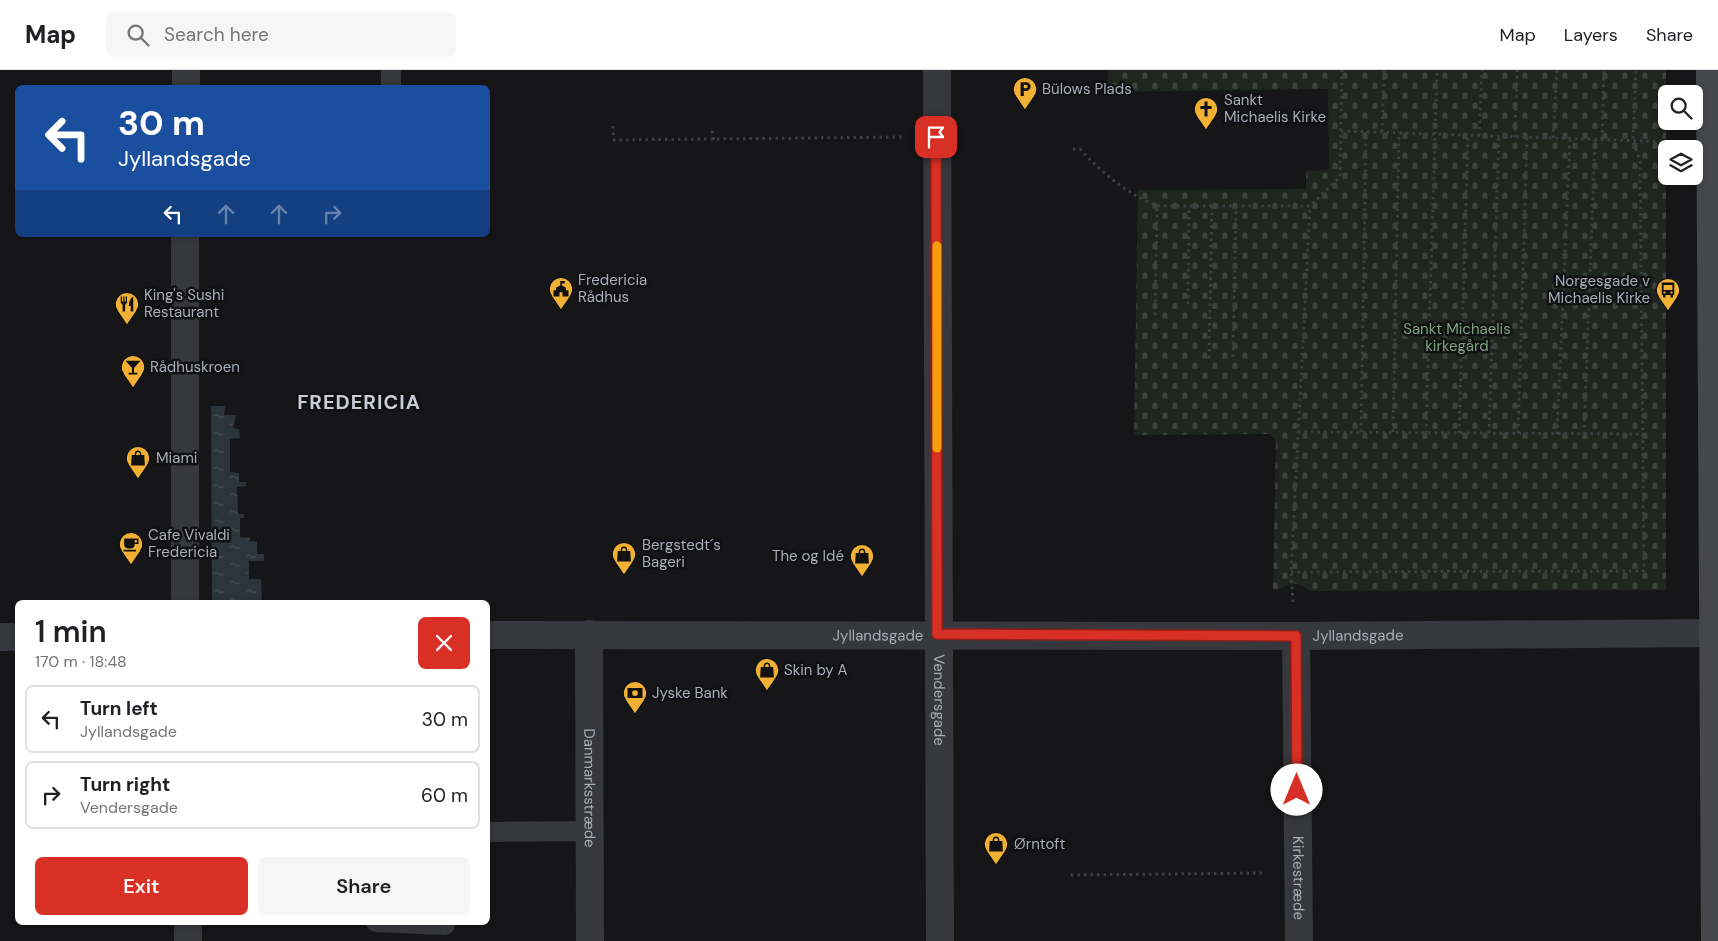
<!DOCTYPE html>
<meta charset="utf-8">
<style>
:root{--surface:#fff;--page:#f6f6f6;--text:#202124;--muted:#757577;--line:#e0e0e0;--accent:#d93025}
body{margin:0;font-family:"DM Sans",sans-serif;background:var(--page);color:var(--text);height:100vh;display:flex;flex-direction:column;font-size:19px;white-space:nowrap}
*{box-sizing:border-box;margin:0}
p{font-size:16px;color:var(--muted)}
.icon{flex:none;width:28px;height:28px;fill:none;stroke:currentColor;stroke-width:2;stroke-linecap:round;stroke-linejoin:round}
.map{position:relative;flex:1;overflow:hidden}
.panel{position:absolute;left:15px;top:530px;width:475px;height:325px;display:flex;flex-direction:column;background:var(--surface);border-radius:8px;box-shadow:0 2px 8px #0003}
.panel>*{flex:none}
.top-card{position:absolute;left:15px;top:15px;width:475px;height:152px;border-radius:8px;box-shadow:0 2px 8px #0003;background:#1a4fa0;color:#fff;overflow:hidden}
.tools{position:absolute;left:1658px;top:15px;display:grid;gap:10px}
.tools a{display:grid;place-items:center;width:45px;height:45px;border-radius:8px;background:var(--surface);box-shadow:0 2px 8px #0003;font-size:25px}
.pin{position:absolute;display:grid;place-items:center;width:42px;height:42px;color:#fff;margin:-21px;border-radius:10px;box-shadow:0 2px 8px #0006}
.me{position:absolute;width:55px;margin:-28px;rotate:0deg;stroke-linejoin:round;filter:drop-shadow(0 0 4px #0008)}
.turn{display:flex;align-items:center;gap:18px;height:105px;padding:0 20px;font-size:22px}
.turn .icon{width:65px;height:65px;stroke-width:2.5}
.turn b{display:block;font-size:35px;line-height:42px}
.lanes{display:flex;align-items:center;height:48px;padding:0 20px;background:#0003;justify-content:center;gap:25px;direction:ltr}
.lanes .off{opacity:.35}
.round{display:grid;place-items:center;flex:none;width:52px;height:52px;border-radius:8px;background:var(--page)}
.summary{display:flex;align-items:center;justify-content:space-between;height:85px;padding:0 20px}
h1{font-size:30px;font-weight:600;line-height:38px}
.button{display:flex;gap:10px;margin-top:auto;padding:10px 20px}
.button a{flex:1;height:58px;border-radius:8px;background:var(--accent);color:#fff;font-size:20px;font-weight:600;line-height:58px;text-align:center}
.button a+a{background:var(--page);color:var(--text)}
ul{padding:0;list-style:none}
li{display:flex;align-items:center;gap:15px;height:68px;margin:0 10px 8px;padding:0 10px;border:2px solid var(--line);border-radius:8px}
li div{flex:1}
li b{display:block;font-size:19px}
li em{font-style:normal}
header{display:flex;align-items:center;gap:30px;box-sizing:border-box;height:70px;padding:0 25px;background:var(--surface);border-bottom:1px solid var(--line)}
header strong{font-size:24px}
nav{display:flex;gap:28px;margin-inline-start:auto;font-size:18px}
.search{width:350px;height:45px;background:var(--page);display:flex;align-items:center;gap:12px;box-sizing:border-box;padding:0 18px;border-radius:8px;color:var(--muted);font-size:19px}
.map>svg:first-child{display:block}
.cemetery{fill:url(#cemetery-stones)}
.water{fill:url(#water-ripples)}
.lines{fill:none;stroke-linecap:round;stroke-linejoin:round}
.path{stroke:#3d3f44;stroke-width:3;stroke-dasharray:2.5 4;stroke-linecap:butt}
.lane{stroke:#37383d;stroke-width:20}
.street{stroke:#37383d;stroke-width:28}
.secondary{stroke:#45474d;stroke-width:28}
.route-casing{stroke:#8d1f18;stroke-width:12}
.route{stroke:#d93025;stroke-width:9}
.slow{stroke:#f59e0b;stroke-width:9}
.labels{text-anchor:middle;dominant-baseline:central;stroke-width:5;stroke-linejoin:round;paint-order:stroke}
.poi-label{font-size:15px;fill:#a8adb8;stroke:#111113;text-anchor:start}
.park-label{font-size:15px;fill:#7fa381;stroke:#111113}
.street-label{font-size:15px;fill:#a8adb8;stroke:#111113}
.district-label{font-size:20px;font-weight:bold;letter-spacing:1px;fill:#c9ccd4;stroke:#111113}
</style>
<header>
<strong>Map</strong>
<div class="search"><svg class="icon" aria-label="search" viewBox="0 0 24 24"><circle cx="10" cy="10" r="6"/><path d="M15 15l6 6"/></svg>Search here</div>
<nav><a>Map</a><a>Layers</a><a>Share</a></nav>
</header>
<div class="map">
<svg width="1718" height="871" viewBox="0 0 1718 871">
<defs>
<pattern id="cemetery-stones" width="16" height="16" patternUnits="userSpaceOnUse" patternTransform="scale(1.25)"><rect width="16" height="16" fill="#1e261f"/><path d="M2 7V4a2 2 0 0 1 4 0v3zM10 15v-3a2 2 0 0 1 4 0v3z" fill="#3c433d"/></pattern>
<pattern id="water-ripples" width="26" height="14" patternUnits="userSpaceOnUse" patternTransform="scale(1.25)"><rect width="26" height="14" fill="#2c353c"/><path d="M2 4q2-2 4 0t4 0M15 11q2-2 4 0t4 0" fill="none" stroke="#485056"/></pattern>
</defs>
<rect width="100%" height="100%" fill="#161618"/>
<!-- cemetery -->
<path class="cemetery" d="M 1108,0 L 1666,0 L 1666,520 L 1310,521 C 1287,505 1291,520 1273,520 L 1276,371 L 1269,364 L 1134,365 L 1138,120 L 1306,119 L 1306,101 L 1329,100 L 1328,19 L 1108,22 Z"/>
<!-- water -->
<path class="water" d="M 211,336 L 225,336 L 224,345 L 236,345 L 233,358 L 239,359 L 240,368 L 230,369 L 230,402 L 239,403 L 239,412 L 246,412 L 246,416 L 237,417 L 238,444 L 244,444 L 244,448 L 240,448 L 240,467 L 250,468 L 250,471 L 257,472 L 257,484 L 264,484 L 264,491 L 249,491 L 249,509 L 261,509 L 262,532 L 212,532 Z"/>
<g class="lines">
<!-- path -->
<g class="path">
<path d="M 613,56 L 614,70 L 903,67"/>
<path d="M 712,61 L 714,70"/>
<path d="M 1341,61 L 1675,72"/>
<path d="M 1382,62 L 1384,0"/>
<path d="M 1479,66 L 1482,0"/>
<path d="M 1515,67 L 1517,0"/>
<path d="M 1553,68 L 1557,0"/>
<path d="M 1602,69 L 1604,0"/>
<path d="M 1073,79 L 1080,79 C 1102,103 1126,123 1157,136 L 1310,136 L 1340,107 L 1342,0"/>
<path d="M 1188,234 L 1189,136"/>
<path d="M 1155,245 L 1157,136"/>
<path d="M 1233,287 L 1236,136"/>
<path d="M 1209,288 L 1212,135"/>
<path d="M 1298,362 L 1643,364"/>
<path d="M 1361,362 L 1366,62"/>
<path d="M 1393,362 L 1399,62"/>
<path d="M 1426,363 L 1437,0"/>
<path d="M 1459,363 L 1468,65"/>
<path d="M 1489,363 L 1499,66"/>
<path d="M 1518,363 L 1527,67"/>
<path d="M 1557,364 L 1570,69"/>
<path d="M 1584,364 L 1595,70"/>
<path d="M 1291,502 L 1644,501 L 1640,91 L 1633,71 L 1636,0"/>
<path d="M 1293,532 L 1291,502 L 1310,136"/>
<path d="M 1071,805 L 1265,803"/>
</g>
<!-- lane -->
<g class="lane">
<path d="M 391,18 L 391,0"/>
<path d="M 488,762 L 590,761"/>
<path d="M 376,852 L 445,855"/>
</g>
<!-- street -->
<g class="street">
<path id="s1" d="M 937,0 L 940,871"/>
<path d="M 186,18 L 186,0"/>
<path d="M 185,532 L 185,165"/>
<path id="s2" d="M 589,564 L 590,871"/>
<path id="s3" d="M 488,565 L 1296,566 L 1718,563"/>
<path id="s4" d="M 1296,566 L 1299,871"/>
<path d="M 0,567 L 18,567"/>
<path d="M 188,852 L 188,871"/>
</g>
<!-- secondary -->
<path class="secondary" d="M 1710,0 L 1715,871"/>
</g>
<g class="lines">
<!-- route casing -->
<g class="route-casing">
<path id="route" d="M 936,67 L 937,564 L 1296,566 L 1297,720"/>
</g>
<!-- route -->
<use href="#route" class="route"/>
<!-- slow -->
<path class="slow" d="M 937,176 L 937,378"/>
</g>
<!-- icons -->
<defs>
<g id="parking-pin" transform="scale(1.25)"><path d="M0 17L-7.5 6A9.5 9.5 0 1 1 7.5 6Z" fill="#f2b134" stroke="#111113"/><path d="M-3.5-5.5H1a3.5 3.5 0 0 1 0 7H-1V5.5H-3.5ZM-1-3.4V-.6H.8a1.4 1.4 0 0 0 0-2.8Z" fill="#111"/></g>
<g id="church-pin" transform="scale(1.25)"><path d="M0 17L-7.5 6A9.5 9.5 0 1 1 7.5 6Z" fill="#f2b134" stroke="#111113"/><path d="M-1.2-6h2.4v3.5h3.3v2.4h-3.3V6h-2.4V-.1h-3.3v-2.4h3.3Z" fill="#111"/></g>
<g id="civic-pin" transform="scale(1.25)"><path d="M0 17L-7.5 6A9.5 9.5 0 1 1 7.5 6Z" fill="#f2b134" stroke="#111113"/><path d="M-.6-6.5H3V-4.5H.6V-3L4-1V1h2V6H-6V1h2V-1L-.6-3ZM-1.2 2.5V6h2.4V2.5Z" fill="#111"/></g>
<g id="bus-pin" transform="scale(1.25)"><path d="M0 17L-7.5 6A9.5 9.5 0 1 1 7.5 6Z" fill="#f2b134" stroke="#111113"/><path d="M-5-6H5V4H4V6H2V4H-2V6H-4V4H-5ZM-3.5-4V0h7V-4ZM-3.5 1.2v1.5H-2V1.2ZM2 1.2v1.5H3.5V1.2Z" fill="#111"/></g>
<g id="restaurant-pin" transform="scale(1.25)"><path d="M0 17L-7.5 6A9.5 9.5 0 1 1 7.5 6Z" fill="#f2b134" stroke="#111113"/><path d="M-5-6h1v4h1v-4h1v4h1v-4h1v5L-1.5 .5V6h-2V.5L-5-1ZM5-6V6H3V1.5H1.5Q1.5-4 5-6Z" fill="#111"/></g>
<g id="bar-pin" transform="scale(1.25)"><path d="M0 17L-7.5 6A9.5 9.5 0 1 1 7.5 6Z" fill="#f2b134" stroke="#111113"/><path d="M-6-5H6L.8 .8V4.5H3.5V6h-7V4.5H-.8V.8Z" fill="#111"/></g>
<g id="shop-pin" transform="scale(1.25)"><path d="M0 17L-7.5 6A9.5 9.5 0 1 1 7.5 6Z" fill="#f2b134" stroke="#111113"/><path d="M-5-2.5h2.3a2.7 3.5 0 0 1 5.4 0H5L5.5 6h-11ZM-1.5-2.5h3a1.5 2.3 0 0 0-3 0Z" fill="#111"/></g>
<g id="cafe-pin" transform="scale(1.25)"><path d="M0 17L-7.5 6A9.5 9.5 0 1 1 7.5 6Z" fill="#f2b134" stroke="#111113"/><path d="M-5.5-4.5H6V0H3Q3 3.5 0 3.5H-2.5Q-5.5 3.5-5.5 0ZM3-3.2v2h1.7v-2ZM-6 4.5H4V6H-6Z" fill="#111"/></g>
<g id="bank-pin" transform="scale(1.25)"><path d="M0 17L-7.5 6A9.5 9.5 0 1 1 7.5 6Z" fill="#f2b134" stroke="#111113"/><path d="M-6-4H6V4H-6ZM0-2.3a2.3 2.3 0 1 0 0 4.6a2.3 2.3 0 1 0 0-4.6Z" fill="#111"/></g>
</defs>
<g fill-rule="evenodd">
<use href="#parking-pin" x="1025" y="19"/>
<use href="#church-pin" x="1206" y="39"/>
<use href="#civic-pin" x="561" y="219"/>
<use href="#bus-pin" x="1668" y="220"/>
<use href="#restaurant-pin" x="127" y="234"/>
<use href="#bar-pin" x="133" y="297"/>
<use href="#shop-pin" x="138" y="388"/>
<use href="#cafe-pin" x="131" y="474"/>
<use href="#shop-pin" x="624" y="484"/>
<use href="#shop-pin" x="862" y="486"/>
<use href="#shop-pin" x="767" y="600"/>
<use href="#bank-pin" x="635" y="623"/>
<use href="#shop-pin" x="996" y="774"/>
</g>
<g class="labels">
<!-- poi labels -->
<g class="poi-label">
<text x="1042" y="19">Bülows Plads</text>
<text x="1224" y="30">Sankt<tspan x="1224" dy="17">Michaelis Kirke</tspan></text>
<text x="578" y="210">Fredericia<tspan x="578" dy="17">Rådhus</tspan></text>
<text x="1650" y="211" text-anchor="end">Norgesgade v<tspan x="1650" dy="17">Michaelis Kirke</tspan></text>
<text x="144" y="225">King's Sushi<tspan x="144" dy="17">Restaurant</tspan></text>
<text x="150" y="297">Rådhuskroen</text>
<text x="156" y="388">Miami</text>
<text x="148" y="465">Cafe Vivaldi<tspan x="148" dy="17">Fredericia</tspan></text>
<text x="642" y="475">Bergstedt´s<tspan x="642" dy="17">Bageri</tspan></text>
<text x="844" y="486" text-anchor="end">The og Idé</text>
<text x="784" y="600">Skin by A</text>
<text x="652" y="623">Jyske Bank</text>
<text x="1014" y="774">Ørntoft</text>
</g>
<!-- park labels -->
<g class="park-label">
<text x="1457" y="259">Sankt Michaelis<tspan x="1457" dy="17">kirkegård</tspan></text>
</g>
<!-- street labels -->
<g class="street-label">
<text stroke="none"><textPath href="#s3" startOffset="390">Jyllandsgade</textPath></text>
<text stroke="none"><textPath href="#s3" startOffset="870">Jyllandsgade</textPath></text>
<text stroke="none"><textPath href="#s1" startOffset="630">Vendersgade</textPath></text>
<text stroke="none"><textPath href="#s2" startOffset="154">Danmarksstræde</textPath></text>
<text stroke="none"><textPath href="#s4" startOffset="242">Kirkestræde</textPath></text>
</g>
<!-- district labels -->
<g class="district-label">
<text x="359" y="332">FREDERICIA</text>
</g>
</g>
</svg>
<div class="tools">
<a><svg class="icon" aria-label="search" viewBox="0 0 24 24"><circle cx="10" cy="10" r="6"/><path d="M15 15l6 6"/></svg></a>
<a><svg class="icon" aria-label="layers" viewBox="0 0 24 24"><path d="M12 4l9 5-9 5-9-5zM3 14l9 5 9-5"/></svg></a>
</div>
<div class="pin" style="left:936px;top:67px;background:#d93025"><svg class="icon" aria-label="arrive" viewBox="0 0 24 24"><path d="M6 21V4h12l-3 4 3 4H6"/></svg></div>
<svg class="me" style="left:1297px;top:720px" viewBox="-20 -20 40 40"><circle r="19" fill="#fff"/><path d="M0-13L10 11 0 6-10 11z" fill="#d93025"/></svg>
<div class="top-card">
<div class="turn"><svg class="icon" aria-label="left" viewBox="0 0 24 24"><path d="M17 20v-9H6M10 6l-5 5 5 5"/></svg><div><b>30 m</b>Jyllandsgade</div></div>
<div class="lanes"><svg class="icon" aria-label="left" viewBox="0 0 24 24"><path d="M17 20v-9H6M10 6l-5 5 5 5"/></svg><svg class="icon off" aria-label="ahead" viewBox="0 0 24 24"><path d="M12 20V5M6 11l6-6 6 6"/></svg><svg class="icon off" aria-label="ahead" viewBox="0 0 24 24"><path d="M12 20V5M6 11l6-6 6 6"/></svg><svg class="icon off" aria-label="right" viewBox="0 0 24 24"><path d="M7 20v-9h11M14 6l5 5-5 5"/></svg></div>
</div>
<section class="panel">
<div class="summary"><div><h1>1 min</h1><p>170 m · 18:48</p></div><a class="round" style="background:#d93025;color:#fff"><svg class="icon" aria-label="close" viewBox="0 0 24 24"><path d="M6 6l12 12M18 6L6 18"/></svg></a></div>
<ul>
<li><svg class="icon" aria-label="left" viewBox="0 0 24 24"><path d="M17 20v-9H6M10 6l-5 5 5 5"/></svg><div><b>Turn left</b><p>Jyllandsgade</p></div><em>30 m</em></li>
<li><svg class="icon" aria-label="right" viewBox="0 0 24 24"><path d="M7 20v-9h11M14 6l5 5-5 5"/></svg><div><b>Turn right</b><p>Vendersgade</p></div><em>60 m</em></li>
</ul>
<div class="button"><a>Exit</a><a>Share</a></div>
</section>
</div>
